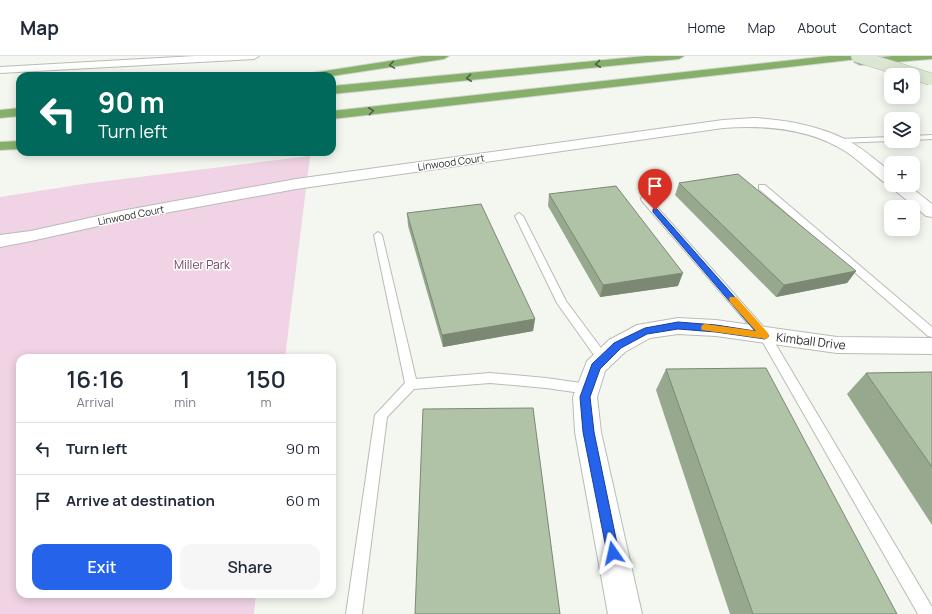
<!DOCTYPE html>
<meta charset="utf-8">
<style>
:root{--surface:#fff;--page:#f6f6f7;--text:#1f2937;--muted:#747a83;--line:#e0e1e3;--accent:#2563eb}
body{margin:0;font-family:Manrope,sans-serif;background:var(--page);color:var(--text);height:100vh;display:flex;flex-direction:column;font-size:15px;white-space:nowrap}
*{box-sizing:border-box;margin:0}
p{font-size:13px;color:var(--muted)}
.icon{flex:none;width:22px;height:22px;fill:none;stroke:currentColor;stroke-width:2;stroke-linecap:round;stroke-linejoin:round}
.map{position:relative;flex:1;overflow:hidden}
.details{position:absolute;left:16px;top:298px;width:320px;height:244px;display:flex;flex-direction:column;background:var(--surface);border-radius:12px;box-shadow:0 2px 10px #0003}
.details>*{flex:none}
.hud{position:absolute;left:16px;top:16px;width:320px;height:84px;border-radius:12px;box-shadow:0 2px 10px #0003;background:#00695c;color:#fff;overflow:hidden}
.buttons{position:absolute;left:884px;top:12px;display:grid;gap:8px}
.buttons a{display:grid;place-items:center;width:36px;height:36px;border-radius:8px;background:var(--surface);box-shadow:0 2px 10px #0003;font-size:20px}
.pin{position:absolute;display:grid;place-items:center;width:34px;height:34px;color:#fff;margin:-41px -17px;border-radius:50% 50% 50% 0;rotate:-45deg;box-shadow:0 0 4px #0007}
.pin .icon{rotate:45deg}
.me{position:absolute;width:44px;margin:-22px;rotate:349deg;stroke-linejoin:round;filter:drop-shadow(0 0 3px #0008)}
.turn{display:flex;align-items:center;gap:14px;height:84px;padding:0 16px;font-size:18px}
.turn .icon{width:52px;height:52px;stroke-width:2.5}
.turn b{display:block;font-size:28px;line-height:34px}
.eta{display:flex;justify-content:space-evenly;align-items:center;height:68px;text-align:center}
.eta b{font-size:24px;font-weight:600;line-height:28px}
.primary-button{display:flex;gap:8px;margin-top:auto;padding:8px 16px}
.primary-button a{flex:1;height:46px;border-radius:12px;background:var(--accent);color:#fff;font-size:16px;font-weight:600;line-height:46px;text-align:center}
.primary-button a+a{background:var(--page);color:var(--text)}
ul{padding:0;list-style:none}
li{display:flex;align-items:center;gap:12px;height:52px;padding:0 16px;border-top:1px solid var(--line)}
li div{flex:1}
li b{display:block;font-size:15px}
li em{font-style:normal}
header{display:flex;align-items:center;gap:24px;box-sizing:border-box;height:56px;padding:0 20px;background:var(--surface);border-bottom:1px solid var(--line)}
header strong{font-size:19px}
nav{display:flex;gap:22px;margin-inline-start:auto;font-size:14px}
.map>svg:first-child{display:block}
.green{fill:#f0d3e4}
.lines{fill:none;stroke-linecap:round;stroke-linejoin:round}
.service-casing{stroke:#b8bcb5;stroke-width:2}
.minor-casing{stroke:#b8bcb5;stroke-width:2}
.tertiary-casing{stroke:#b8bcb5;stroke-width:2}
.motorway-casing{stroke:#d5d5d4;stroke-width:2}
.service{fill:#fff;fill-rule:evenodd}
.minor{fill:#fff;fill-rule:evenodd}
.tertiary{fill:#fff;fill-rule:evenodd}
.motorway{fill:#86b06a;fill-rule:evenodd}
.secondary-bridge-casing{stroke:#b8bcb5;stroke-width:13;stroke-linecap:butt}
.secondary-bridge{stroke:#dbe7d2;stroke-width:12}
.wall{fill:#97a88f}
.shaded-wall{fill:#7b8874}
.building{fill:#b0c3a6;stroke:#7b8874}
.oneway{stroke:#4f6144}
.route{fill:#2563eb;stroke:#184099}
.slow{fill:#f59e0b}
.labels{text-anchor:middle;dominant-baseline:central;stroke-width:3;stroke-linejoin:round;paint-order:stroke}
.far-street-label{font-size:10px;fill:#2b2d2a;stroke:#fff}
.park-label{font-size:12px;fill:#754763;stroke:#fff}
.street-label{font-size:12px;fill:#2b2d2a;stroke:#fff}
</style>
<header>
<strong>Map</strong>
<nav><a>Home</a><a>Map</a><a>About</a><a>Contact</a></nav>
</header>
<div class="map">
<svg width="932" height="558" viewBox="0 0 932 558">
<rect width="100%" height="100%" fill="#f3f7f0"/>
<!-- green -->
<path class="green" d="M 310,100 L 285,302 L 20,302 L 20,538 L 256,538 L 254,558 L 0,558 L 0,141 L 90,127 Z"/>
<g class="lines">
<!-- service casing -->
<g class="service-casing">
<g id="service">
<path d="M 932,79 L 932,83 L 913,84 L 913,80 Z"/>
<path d="M 891,81 L 891,85 L 838,87 L 834,85 L 838,83 Z"/>
<path d="M 759,129 L 765,129 L 932,271 L 932,281 L 928,280 L 759,133 Z"/>
<path d="M 642,141 L 648,141 L 769,277 L 932,551 L 932,558 L 918,558 L 761,283 L 642,145 L 641,143 Z"/>
<path d="M 519,157 L 523,160 L 566,245 L 607,300 L 609,303 L 607,306 L 603,307 L 599,306 L 557,247 L 515,160 Z"/>
<path d="M 378,176 L 382,179 L 416,323 L 490,317 L 546,322 L 588,328 L 592,330 L 594,333 L 592,336 L 588,338 L 546,332 L 490,327 L 414,333 L 387,361 L 362,558 L 346,558 L 375,359 L 405,327 L 374,179 Z"/>
</g>
</g>
<!-- minor casing -->
<g class="minor-casing">
<g id="minor">
<path d="M 754,62 C 788,64 825,71 854,88 C 867,96 879,107 891,116 L 891,129 L 908,129 L 932,148 L 932,161 L 926,160 L 892,132 L 890,129 L 885,127 C 872,117 859,104 845,95 C 808,72 764,69 723,72 L 296,133 L 121,165 L 31,185 L 0,191 L 0,179 L 31,175 L 121,155 L 296,123 L 723,64 Z"/>
<path d="M 678,262 L 716,264 L 837,281 L 932,282 L 932,298 L 837,297 L 716,280 L 678,278 L 650,282 L 625,296 L 605,315 L 597,341 L 601,376 L 642,558 L 608,558 L 575,376 L 573,341 L 587,305 L 609,284 L 637,269 Z"/>
</g>
</g>
<!-- tertiary casing -->
<g class="tertiary-casing">
<path id="tertiary" d="M 195,0 L 259,0 L 254,3 L 0,17 L 0,11 Z"/>
</g>
<!-- motorway casing -->
<g class="motorway-casing">
<g id="motorway">
<path d="M 422,0 L 449,0 L 444,3 L 332,20 L 306,20 L 308,18 L 312,17 Z"/>
<path d="M 646,0 L 684,0 L 679,3 L 332,38 L 332,30 Z"/>
<path d="M 829,0 L 863,0 L 860,3 L 893,0 L 932,0 L 932,3 L 860,9 L 854,6 L 858,3 L 332,63 L 332,55 Z"/>
<path d="M 20,52 L 20,60 L 0,62 L 0,54 Z"/>
<path d="M 20,85 L 20,93 L 0,94 L 0,86 Z"/>
</g>
</g>
<!-- service -->
<use href="#service" class="service"/>
<!-- minor -->
<use href="#minor" class="minor"/>
<!-- tertiary -->
<use href="#tertiary" class="tertiary"/>
<!-- motorway -->
<use href="#motorway" class="motorway"/>
<!-- secondary-bridge casing -->
<g class="secondary-bridge-casing">
<path id="secondary-bridge" d="M 857,0 L 930,23"/>
</g>
<!-- secondary-bridge -->
<use href="#secondary-bridge" class="secondary-bridge"/>
</g>
<!-- wall -->
<g class="wall">
<path d="M 679,127 L 856,215 L 847,227 L 776,241 L 675,139 Z"/>
<path d="M 549,138 L 678,230 L 600,241 L 548,150 Z"/>
<path d="M 407,157 L 535,263 L 533,275 L 443,291 L 408,170 Z"/>
<path d="M 666,313 L 897,558 L 730,558 L 656,334 Z"/>
<path d="M 932,316 L 932,469 L 847,338 L 866,317 Z"/>
</g>
<!-- shaded-wall -->
<g class="shaded-wall">
<path d="M 856,215 L 847,227 L 776,241 L 784,229 Z"/>
<path d="M 683,217 L 678,230 L 600,241 L 603,229 Z"/>
<path d="M 535,263 L 533,275 L 443,291 L 442,279 Z"/>
</g>
<!-- building -->
<g class="building">
<path d="M 738,118 L 856,215 L 784,229 L 679,127 Z"/>
<path d="M 616,130 L 683,217 L 603,229 L 549,138 Z"/>
<path d="M 481,148 L 535,263 L 442,279 L 407,157 Z"/>
<path d="M 766,312 L 897,558 L 753,558 L 666,313 Z"/>
<path d="M 932,316 L 932,411 L 866,317 Z"/>
<path d="M 533,352 L 560,558 L 415,558 L 423,353 Z"/>
</g>
<!-- one-way arrows -->
<defs><path id="oneway-chevron" d="M-2-3.5L2.5 0L-2 3.5" fill="none" stroke-width="1.6" stroke-linecap="round" stroke-linejoin="round"/></defs>
<g class="oneway">
<use href="#oneway-chevron" transform="translate(598 8) rotate(174)"/>
<use href="#oneway-chevron" transform="translate(392 9) rotate(171)"/>
<use href="#oneway-chevron" transform="translate(469 22) rotate(174)"/>
<use href="#oneway-chevron" transform="translate(371 55) rotate(-6)"/>
</g>
<!-- route -->
<path class="route" d="M 655,152 L 657,153 L 769,280 L 765,283 L 716,276 L 678,273 L 647,278 L 621,292 L 600,313 L 590,341 L 594,376 L 619,497 L 618,502 L 613,504 L 608,502 L 607,497 L 583,376 L 580,341 L 592,308 L 614,287 L 645,272 L 678,266 L 716,269 L 755,275 L 653,156 L 653,153 Z"/>
<!-- slow -->
<path class="slow" d="M 730,241 L 736,241 L 768,277 L 769,280 L 768,282 L 765,283 L 702,274 L 701,272 L 702,269 L 705,268 L 756,275 L 730,246 L 729,243 Z"/>
<g class="labels">
<!-- far-street labels -->
<g class="far-street-label">
<text transform="translate(451 106) rotate(-8)">Linwood Court</text>
<text transform="translate(131 159) rotate(-11)">Linwood Court</text>
</g>
<!-- park labels -->
<g class="park-label">
<text x="202" y="208">Miller Park</text>
</g>
<!-- street labels -->
<g class="street-label">
<text transform="translate(811 285) rotate(7)">Kimball Drive</text>
</g>
</g>
</svg>
<div class="buttons">
<a><svg class="icon" aria-label="sound" viewBox="0 0 24 24"><path d="M4 9h4l5-4v14l-5-4H4zM17 9q2 3 0 6"/></svg></a>
<a><svg class="icon" aria-label="layers" viewBox="0 0 24 24"><path d="M12 4l9 5-9 5-9-5zM3 14l9 5 9-5"/></svg></a>
<a>+</a>
<a>−</a>
</div>
<div class="pin" style="left:655px;top:154px;background:#d93025"><svg class="icon" aria-label="arrive" viewBox="0 0 24 24"><path d="M6 21V4h12l-3 4 3 4H6"/></svg></div>
<svg class="me" style="left:613px;top:497px" viewBox="-20 -20 40 40"><path d="M0-17L14 15 0 8-14 15z" fill="#2563eb" stroke="#fff" stroke-width="4"/></svg>
<div class="hud">
<div class="turn"><svg class="icon" aria-label="left" viewBox="0 0 24 24"><path d="M17 20v-9H6M10 6l-5 5 5 5"/></svg><div><b>90 m</b>Turn left</div></div>
</div>
<section class="details">
<div class="eta">
<div><b>16:16</b><p>Arrival</p></div>
<div><b>1</b><p>min</p></div>
<div><b>150</b><p>m</p></div>
</div>
<ul>
<li><svg class="icon" aria-label="left" viewBox="0 0 24 24"><path d="M17 20v-9H6M10 6l-5 5 5 5"/></svg><div><b>Turn left</b></div><em>90 m</em></li>
<li><svg class="icon" aria-label="arrive" viewBox="0 0 24 24"><path d="M6 21V4h12l-3 4 3 4H6"/></svg><div><b>Arrive at destination</b></div><em>60 m</em></li>
</ul>
<div class="primary-button"><a>Exit</a><a>Share</a></div>
</section>
</div>
